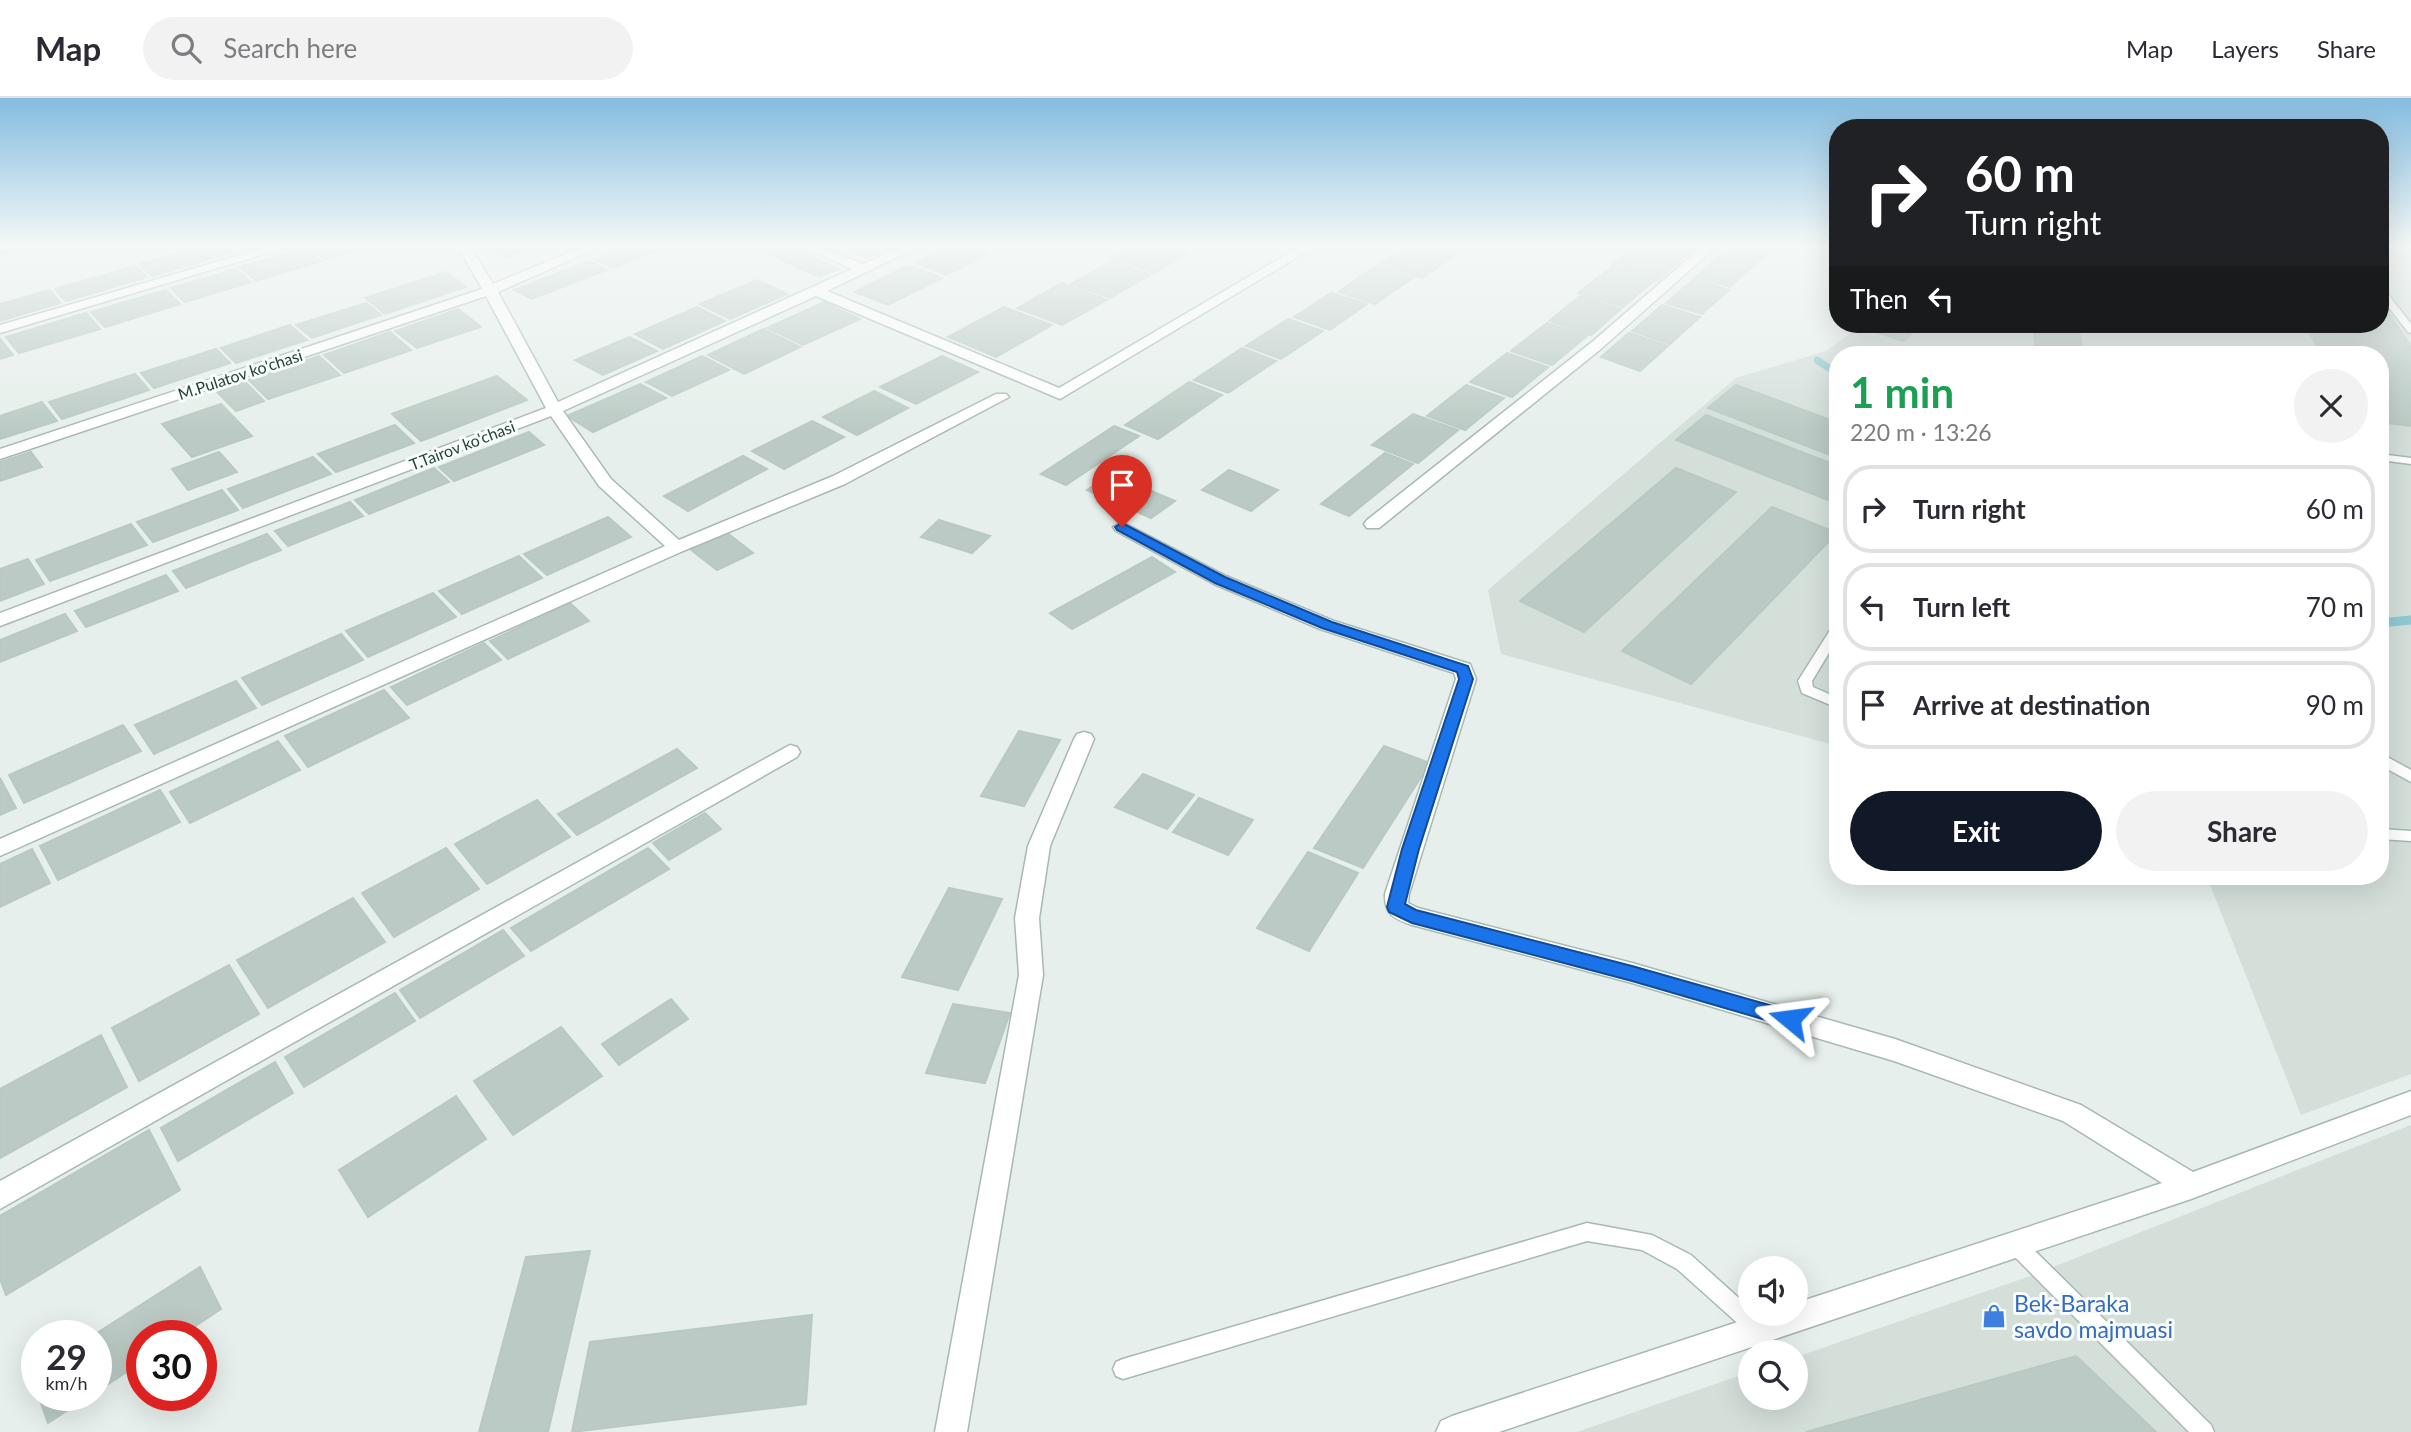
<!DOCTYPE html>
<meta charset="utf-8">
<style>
:root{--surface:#fff;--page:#f2f2f3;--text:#2b2b33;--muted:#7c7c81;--line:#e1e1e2;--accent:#111827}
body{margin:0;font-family:Lato,sans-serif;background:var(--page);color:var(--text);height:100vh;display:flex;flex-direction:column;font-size:26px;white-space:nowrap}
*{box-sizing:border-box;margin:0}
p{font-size:23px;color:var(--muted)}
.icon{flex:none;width:38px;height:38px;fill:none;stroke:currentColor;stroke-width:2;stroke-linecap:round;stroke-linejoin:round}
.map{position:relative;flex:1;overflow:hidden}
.panel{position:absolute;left:1829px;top:248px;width:560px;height:539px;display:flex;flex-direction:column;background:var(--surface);border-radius:28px;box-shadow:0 7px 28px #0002}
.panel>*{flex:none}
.hud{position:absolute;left:1829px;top:21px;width:560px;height:214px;border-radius:28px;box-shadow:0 7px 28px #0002;background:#202124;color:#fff;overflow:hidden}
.buttons{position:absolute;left:1738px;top:1158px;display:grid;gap:14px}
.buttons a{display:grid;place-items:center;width:70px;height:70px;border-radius:50%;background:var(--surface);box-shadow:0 7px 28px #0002;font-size:35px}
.speed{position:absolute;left:21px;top:1222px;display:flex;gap:14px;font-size:35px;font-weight:700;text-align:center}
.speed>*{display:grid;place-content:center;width:91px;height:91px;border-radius:50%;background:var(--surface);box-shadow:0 7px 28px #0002;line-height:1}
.speed small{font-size:18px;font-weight:400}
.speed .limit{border:10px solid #d22;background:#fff;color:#111}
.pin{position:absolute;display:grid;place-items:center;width:60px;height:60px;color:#fff;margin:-72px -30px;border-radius:50% 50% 50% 0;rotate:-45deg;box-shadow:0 0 7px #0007}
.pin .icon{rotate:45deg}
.me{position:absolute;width:77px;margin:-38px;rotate:286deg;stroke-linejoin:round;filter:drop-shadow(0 0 5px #0008)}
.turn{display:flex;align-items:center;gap:24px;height:147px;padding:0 21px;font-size:32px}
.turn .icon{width:91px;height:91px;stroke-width:2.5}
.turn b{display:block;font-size:49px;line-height:60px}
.then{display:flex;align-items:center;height:66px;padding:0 21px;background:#0003;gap:14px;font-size:26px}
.round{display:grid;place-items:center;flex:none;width:74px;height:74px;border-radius:37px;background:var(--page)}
.headline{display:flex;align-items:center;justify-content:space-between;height:119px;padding:0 21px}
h1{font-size:42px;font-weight:700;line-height:52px;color:#1e9e55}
.primary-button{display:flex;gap:14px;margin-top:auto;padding:14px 21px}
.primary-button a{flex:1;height:80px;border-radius:42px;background:var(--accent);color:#fff;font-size:28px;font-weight:700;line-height:80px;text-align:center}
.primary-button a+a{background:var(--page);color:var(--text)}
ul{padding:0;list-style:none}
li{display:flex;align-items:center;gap:21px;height:88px;margin:0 14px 10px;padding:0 7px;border:4px solid var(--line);border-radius:28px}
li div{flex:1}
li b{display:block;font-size:26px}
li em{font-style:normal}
header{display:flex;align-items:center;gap:42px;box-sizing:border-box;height:98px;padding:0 35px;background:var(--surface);border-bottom:2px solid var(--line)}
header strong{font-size:33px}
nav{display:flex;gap:38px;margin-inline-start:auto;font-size:24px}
.search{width:490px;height:63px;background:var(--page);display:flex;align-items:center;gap:18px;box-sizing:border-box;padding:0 24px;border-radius:38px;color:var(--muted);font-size:26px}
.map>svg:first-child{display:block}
.built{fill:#d4dfda}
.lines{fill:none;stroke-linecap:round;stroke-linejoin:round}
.stream-far1{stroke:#8ec9d4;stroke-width:7}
.stream{stroke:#8ec9d4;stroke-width:9}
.building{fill:#bbcac4;stroke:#b8c9c2;stroke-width:2}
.lane-casing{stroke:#a8b8b2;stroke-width:3}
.street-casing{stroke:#a8b8b2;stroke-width:3}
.lane{fill:#fff;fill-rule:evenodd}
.street{fill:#fff;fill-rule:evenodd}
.route{fill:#1a73e8;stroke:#114b97;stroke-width:2}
.labels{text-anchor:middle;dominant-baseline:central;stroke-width:6;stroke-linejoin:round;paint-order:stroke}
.far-street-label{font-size:16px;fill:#24423a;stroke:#f7fbf9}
.near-shop-label{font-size:23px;fill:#366cbe;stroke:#f7fbf9;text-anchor:start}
</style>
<header>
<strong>Map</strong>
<div class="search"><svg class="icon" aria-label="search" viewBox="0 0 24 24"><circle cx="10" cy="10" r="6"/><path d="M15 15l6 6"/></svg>Search here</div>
<nav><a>Map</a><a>Layers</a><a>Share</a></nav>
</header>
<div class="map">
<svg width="2411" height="1334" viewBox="0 0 2411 1334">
<rect width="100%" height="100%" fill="#e6efeb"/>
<!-- built -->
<g class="built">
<path d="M 2380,148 L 2411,148 L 2411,976 L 2301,1017 L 2207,779 L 2380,779 L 2380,257 L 1838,257 L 1837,648 L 1501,556 L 1488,492 L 1736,280 L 1826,253 L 1864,226 L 2380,226 Z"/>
<path d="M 2411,1027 L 2411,1334 L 1577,1334 L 1750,1274 L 1750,1300 L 1796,1300 L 1796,1259 L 2033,1177 Z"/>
</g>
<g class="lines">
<!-- stream-far1 -->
<path class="stream-far1" d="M 1817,262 L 1838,276"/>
<!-- stream -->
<path class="stream" d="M 2380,525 L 2411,522"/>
</g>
<!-- building -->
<g class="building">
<path d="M 0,148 L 32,148 L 0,157 Z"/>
<path d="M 203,148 L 216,159 L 152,178 L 140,166 Z"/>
<path d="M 209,148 L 253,148 L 220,158 Z"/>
<path d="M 312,148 L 370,148 L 325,162 L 309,149 Z"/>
<path d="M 490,148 L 536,148 L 507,159 L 487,149 Z"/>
<path d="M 628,148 L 669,148 L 612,170 L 594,161 Z"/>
<path d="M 765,148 L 787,148 L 838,171 L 819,179 L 757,151 Z"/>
<path d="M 842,148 L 892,148 L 866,160 Z"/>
<path d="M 950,148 L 970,148 L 990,155 L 946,177 L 915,165 Z"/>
<path d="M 1130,148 L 1168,148 L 1189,155 L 1154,175 L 1110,159 Z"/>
<path d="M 1408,148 L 1425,148 L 1455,157 L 1422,180 L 1380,167 Z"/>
<path d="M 1433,148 L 1467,148 L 1457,155 Z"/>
<path d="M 1636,148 L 1655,148 L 1687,157 L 1658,182 L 1611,168 Z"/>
<path d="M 1663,148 L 1698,148 L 1689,156 Z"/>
<path d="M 1732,148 L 1775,148 L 1755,166 L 1722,157 Z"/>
<path d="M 305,150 L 321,163 L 256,183 L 240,169 Z"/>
<path d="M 1719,159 L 1753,168 L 1730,189 L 1695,179 Z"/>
<path d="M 589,163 L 607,172 L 532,201 L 514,192 Z"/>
<path d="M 1112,163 L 1150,177 L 1110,200 L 1071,186 Z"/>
<path d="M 909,167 L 942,180 L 888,207 L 855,194 Z"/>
<path d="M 135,168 L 147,179 L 66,203 L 55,191 Z"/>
<path d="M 1376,168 L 1413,180 L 1375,206 L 1338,194 Z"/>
<path d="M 1610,170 L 1654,183 L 1623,209 L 1578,195 Z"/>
<path d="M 236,171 L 251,184 L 185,204 L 171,190 Z"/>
<path d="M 446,174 L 466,189 L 385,216 L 365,200 Z"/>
<path d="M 1694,181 L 1729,192 L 1702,216 L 1666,205 Z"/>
<path d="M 757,182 L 787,196 L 730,221 L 700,206 Z"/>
<path d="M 1062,185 L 1107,202 L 1062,227 L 1017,210 Z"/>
<path d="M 50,192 L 60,205 L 0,223 L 0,206 Z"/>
<path d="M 166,192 L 180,206 L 105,229 L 91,214 Z"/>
<path d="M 1331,195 L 1367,206 L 1330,232 L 1294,219 Z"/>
<path d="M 1580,198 L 1621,211 L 1591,237 L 1549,223 Z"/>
<path d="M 824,204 L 860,221 L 803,247 L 767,230 Z"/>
<path d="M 366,205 L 381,217 L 312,240 L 296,227 Z"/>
<path d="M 1662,207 L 1700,219 L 1670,246 L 1632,233 Z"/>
<path d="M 697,209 L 725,223 L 663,251 L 635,236 Z"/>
<path d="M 1004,209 L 1052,227 L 996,259 L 948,239 Z"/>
<path d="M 2380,209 L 2385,209 L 2411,249 L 2411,328 L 2380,324 L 2380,257 L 2322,257 L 2305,226 L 2380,226 Z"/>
<path d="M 458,211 L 481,229 L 417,250 L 395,233 Z"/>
<path d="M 86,215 L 100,231 L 19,255 L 6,239 Z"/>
<path d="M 1288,221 L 1323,233 L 1281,261 L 1246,248 Z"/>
<path d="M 1547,225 L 1587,238 L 1552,267 L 1511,253 Z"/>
<path d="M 1862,226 L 1922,226 L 1903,243 L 1859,228 Z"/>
<path d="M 2033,226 L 2078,226 L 2083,257 L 2036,257 Z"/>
<path d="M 290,227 L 307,242 L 236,265 L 221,250 Z"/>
<path d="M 763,231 L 800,249 L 744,276 L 708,257 Z"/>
<path d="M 390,234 L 411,252 L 344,275 L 324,257 Z"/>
<path d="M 1629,235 L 1668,248 L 1640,273 L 1601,259 Z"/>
<path d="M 629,239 L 657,253 L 603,277 L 575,262 Z"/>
<path d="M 0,241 L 13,257 L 0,261 Z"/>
<path d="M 1242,250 L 1276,263 L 1228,295 L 1194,282 Z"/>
<path d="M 216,251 L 230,265 L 154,290 L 141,275 Z"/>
<path d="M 1507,255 L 1548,269 L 1512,299 L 1470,284 Z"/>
<path d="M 319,258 L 340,277 L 268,301 L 249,282 Z"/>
<path d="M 702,258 L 729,272 L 672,298 L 646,284 Z"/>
<path d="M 942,258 L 978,274 L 916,306 L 880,289 Z"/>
<path d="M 135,276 L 149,292 L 62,321 L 49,304 Z"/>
<path d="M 497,278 L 527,302 L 421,343 L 392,316 Z"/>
<path d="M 245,284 L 264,303 L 236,313 L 217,294 Z"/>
<path d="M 1189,284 L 1222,297 L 1158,341 L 1125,327 Z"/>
<path d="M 640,286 L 666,300 L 593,334 L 567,318 Z"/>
<path d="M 1466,287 L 1504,300 L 1465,332 L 1427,318 Z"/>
<path d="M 1736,287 L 1838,325 L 1838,360 L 1708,310 Z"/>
<path d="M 874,293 L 908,310 L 857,337 L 823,319 Z"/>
<path d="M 42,304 L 57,323 L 0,341 L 0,318 Z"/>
<path d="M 221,306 L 252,338 L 192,359 L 162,326 Z"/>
<path d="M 1413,316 L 1458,332 L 1418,365 L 1372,347 Z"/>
<path d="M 1706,317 L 1838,368 L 1838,406 L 1676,342 Z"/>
<path d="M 812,323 L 844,339 L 784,371 L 752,353 Z"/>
<path d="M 395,327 L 414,345 L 336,374 L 318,356 Z"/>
<path d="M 1114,328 L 1139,338 L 1066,387 L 1041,376 Z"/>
<path d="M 529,334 L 544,347 L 454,383 L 439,369 Z"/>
<path d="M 31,354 L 42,369 L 0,383 L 0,364 Z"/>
<path d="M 219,354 L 237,374 L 188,392 L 172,371 Z"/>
<path d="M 1385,355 L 1413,366 L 1349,418 L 1321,406 Z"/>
<path d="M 743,358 L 767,371 L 688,413 L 664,398 Z"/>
<path d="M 313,359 L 331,376 L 243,410 L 228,391 Z"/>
<path d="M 434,370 L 449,384 L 369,416 L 355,402 Z"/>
<path d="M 1676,370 L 1736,394 L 1584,534 L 1520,503 Z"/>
<path d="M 1229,372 L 1278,392 L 1251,413 L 1202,392 Z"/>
<path d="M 1111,376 L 1175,403 L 1151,420 L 1087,392 Z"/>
<path d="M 222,392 L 238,412 L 153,444 L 137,424 Z"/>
<path d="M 350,404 L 363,418 L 288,448 L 275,433 Z"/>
<path d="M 1772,409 L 1837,435 L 1691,586 L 1622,553 Z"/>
<path d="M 608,419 L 631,439 L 547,477 L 524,456 Z"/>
<path d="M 939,422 L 990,438 L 972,455 L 921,439 Z"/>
<path d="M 131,426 L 147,447 L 50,483 L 36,462 Z"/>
<path d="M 726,434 L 753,455 L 717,472 L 690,451 Z"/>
<path d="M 267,436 L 281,452 L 186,490 L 173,473 Z"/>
<path d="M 519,458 L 542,480 L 462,516 L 439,493 Z"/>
<path d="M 1152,459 L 1175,474 L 1072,531 L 1050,515 Z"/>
<path d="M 28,461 L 44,486 L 0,503 L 0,471 Z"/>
<path d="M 166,477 L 178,493 L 86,529 L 75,513 Z"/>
<path d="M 433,495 L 456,519 L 368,559 L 346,533 Z"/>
<path d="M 570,505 L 589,523 L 508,561 L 490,543 Z"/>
<path d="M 65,516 L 77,533 L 0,564 L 0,542 Z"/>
<path d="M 341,536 L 363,562 L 262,607 L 242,580 Z"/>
<path d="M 484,545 L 501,562 L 407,607 L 391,589 Z"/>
<path d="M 236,583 L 256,610 L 154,656 L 135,627 Z"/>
<path d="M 384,592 L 409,620 L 308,669 L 285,638 Z"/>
<path d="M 123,627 L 141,653 L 24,705 L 9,677 Z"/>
<path d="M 1019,633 L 1060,642 L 1024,708 L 981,698 Z"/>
<path d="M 278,643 L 300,672 L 190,725 L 170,694 Z"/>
<path d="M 1384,648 L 1430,665 L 1363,770 L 1314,750 Z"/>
<path d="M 677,651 L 697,670 L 577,737 L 558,716 Z"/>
<path d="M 1143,676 L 1194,697 L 1167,731 L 1115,709 Z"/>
<path d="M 0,680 L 16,710 L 0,717 Z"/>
<path d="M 160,692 L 180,724 L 58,782 L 40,748 Z"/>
<path d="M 1199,700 L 1253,722 L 1228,757 L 1173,734 Z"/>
<path d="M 537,702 L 570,739 L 487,786 L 455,746 Z"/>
<path d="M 705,715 L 721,731 L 669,762 L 653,745 Z"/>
<path d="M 446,750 L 479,791 L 394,839 L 362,795 Z"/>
<path d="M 648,750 L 669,771 L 531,853 L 511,830 Z"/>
<path d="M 32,751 L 50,785 L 0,809 L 0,766 Z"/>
<path d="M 1308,754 L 1358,775 L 1309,853 L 1257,830 Z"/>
<path d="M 949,790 L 1002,801 L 958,892 L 902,879 Z"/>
<path d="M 353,800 L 385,844 L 268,910 L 237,862 Z"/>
<path d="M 503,832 L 524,858 L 420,920 L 400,892 Z"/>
<path d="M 229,867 L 259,916 L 139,983 L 112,930 Z"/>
<path d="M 395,895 L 415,923 L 304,989 L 285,959 Z"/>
<path d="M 671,901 L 688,921 L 619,967 L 602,946 Z"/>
<path d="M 953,906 L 1010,915 L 985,985 L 926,975 Z"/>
<path d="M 561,929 L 602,978 L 513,1037 L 474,983 Z"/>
<path d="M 101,937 L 127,989 L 0,1060 L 0,991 Z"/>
<path d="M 275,964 L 293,995 L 178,1063 L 161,1030 Z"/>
<path d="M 456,998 L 486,1041 L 368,1119 L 339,1072 Z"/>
<path d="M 149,1032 L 180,1092 L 6,1197 L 0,1181 L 0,1118 Z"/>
<path d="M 590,1153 L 548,1334 L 479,1334 L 526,1159 Z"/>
<path d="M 200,1169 L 221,1211 L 182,1237 L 142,1237 L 142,1264 L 96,1294 L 96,1237 L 94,1237 Z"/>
<path d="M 812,1217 L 806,1306 L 572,1334 L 590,1244 Z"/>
<path d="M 2076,1258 L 2156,1334 L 1806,1334 Z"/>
<path d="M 38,1297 L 91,1297 L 48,1325 Z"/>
</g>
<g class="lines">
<!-- lane casing -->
<g class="lane-casing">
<g id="lane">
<path d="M 2380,189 L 2383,190 L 2411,226 L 2411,235 L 2408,234 L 2380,198 Z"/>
<path d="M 2380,356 L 2411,360 L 2411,366 L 2380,362 Z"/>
<path d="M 1838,525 L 1838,540 L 1812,583 L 1813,589 L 1838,600 L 1838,610 L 1802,595 L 1798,583 L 1834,526 Z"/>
<path d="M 2380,655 L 2411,672 L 2411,684 L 2380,667 Z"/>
<path d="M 2380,731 L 2411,733 L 2411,743 L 2380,741 Z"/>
<path d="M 1587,1125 L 1652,1137 L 1691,1157 L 1750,1210 L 1750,1216 L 1757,1216 L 1767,1225 L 1770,1232 L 1767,1239 L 1760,1242 L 1753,1239 L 1677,1171 L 1642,1152 L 1587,1143 L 1123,1281 L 1116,1278 L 1113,1271 L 1116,1264 L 1123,1261 Z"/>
<path d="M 2016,1138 L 2023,1141 L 2211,1327 L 2214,1334 L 2189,1334 L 2009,1153 L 2007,1147 L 2009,1141 Z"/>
</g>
</g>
<!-- street casing -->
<g class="street-casing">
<g id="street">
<path d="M 271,148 L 291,148 L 0,235 L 0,227 Z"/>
<path d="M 458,148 L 470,148 L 493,186 L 585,148 L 602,148 L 498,194 L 558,304 L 852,171 L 801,148 L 819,148 L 863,166 L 903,148 L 920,148 L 827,193 L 1059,290 L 1301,148 L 1316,148 L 1060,301 L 816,198 L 563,313 L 611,381 L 679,442 L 833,378 L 996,296 L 1006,296 L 1009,299 L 845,386 L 683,453 L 0,758 L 0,741 L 665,448 L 599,388 L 551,318 L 0,528 L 0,515 L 546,310 L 486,198 L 0,361 L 0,351 L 482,191 Z"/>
<path d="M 1703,148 L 1717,148 L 1602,250 L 1379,430 L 1367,430 L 1364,426 L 1367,422 L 1592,244 Z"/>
<path d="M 1122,424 L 1226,478 L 1334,523 L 1470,566 L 1476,581 L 1409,796 L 1408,805 L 1418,810 L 1632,865 L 1895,941 L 2081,1007 L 2193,1074 L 2411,993 L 2411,1017 L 2191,1101 L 1499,1334 L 1436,1334 L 1441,1323 L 1452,1318 L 1762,1216 L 1796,1216 L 1796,1205 L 2162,1085 L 2063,1023 L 1894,963 L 1632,885 L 1412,827 C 1394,821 1384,816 1385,796 L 1456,581 L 1454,575 L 1320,531 L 1214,486 L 1116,433 L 1113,429 Z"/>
<path d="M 1084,634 L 1091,636 L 1094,641 L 1050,748 L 1039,820 L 1043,877 L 967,1334 L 935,1334 L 1019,877 L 1015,820 L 1028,748 L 1074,641 L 1077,636 Z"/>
<path d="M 790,647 L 797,649 L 800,654 L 797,659 L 0,1111 L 0,1083 Z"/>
</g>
</g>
<!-- lane -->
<use href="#lane" class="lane"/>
<!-- street -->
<use href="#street" class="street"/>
</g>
<!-- sky -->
<linearGradient id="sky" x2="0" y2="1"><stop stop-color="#84bce0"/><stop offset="0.44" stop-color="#f4f8f6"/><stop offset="1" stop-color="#f4f8f6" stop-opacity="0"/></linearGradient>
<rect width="2411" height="335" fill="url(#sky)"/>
<!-- route -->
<path class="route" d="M 1122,425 L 1225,479 L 1332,524 L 1468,568 L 1473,581 L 1419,751 L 1405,806 L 1416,812 L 1632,868 L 1790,913 L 1796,915 L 1799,921 L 1796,927 L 1790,929 L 1632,883 L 1412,825 L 1389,814 L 1387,809 L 1402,751 L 1459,581 L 1457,574 L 1322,530 L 1215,485 L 1117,432 L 1115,429 Z"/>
<!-- icons -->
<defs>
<g id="shop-bare" transform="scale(1.89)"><path d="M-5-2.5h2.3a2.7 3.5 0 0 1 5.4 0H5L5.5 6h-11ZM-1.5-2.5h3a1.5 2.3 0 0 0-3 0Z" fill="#3f7fe0" stroke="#f7fbf9" stroke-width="2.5" paint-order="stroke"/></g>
</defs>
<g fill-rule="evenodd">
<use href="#shop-bare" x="1994" y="1218"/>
</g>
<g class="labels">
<!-- far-street labels -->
<g class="far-street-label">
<text transform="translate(240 276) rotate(-18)">M.Pulatov ko'chasi</text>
<text transform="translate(462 347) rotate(-21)">T.Tairov ko'chasi</text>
</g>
<!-- near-shop labels -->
<g class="near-shop-label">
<text x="2014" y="1205">Bek-Baraka<tspan x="2014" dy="26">savdo majmuasi</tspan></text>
</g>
</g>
</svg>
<div class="buttons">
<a><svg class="icon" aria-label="sound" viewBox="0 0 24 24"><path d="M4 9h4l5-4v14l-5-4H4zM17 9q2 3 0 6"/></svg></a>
<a><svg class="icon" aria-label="search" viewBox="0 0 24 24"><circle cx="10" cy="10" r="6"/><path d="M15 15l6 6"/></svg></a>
</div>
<div class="speed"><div>29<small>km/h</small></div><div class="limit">30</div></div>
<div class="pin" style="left:1122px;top:429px;background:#d93025"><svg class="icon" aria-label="arrive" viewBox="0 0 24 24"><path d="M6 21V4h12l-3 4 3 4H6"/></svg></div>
<svg class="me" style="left:1790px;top:921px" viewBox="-20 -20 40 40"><path d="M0-17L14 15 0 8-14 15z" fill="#1a73e8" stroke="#fff" stroke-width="4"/></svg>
<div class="hud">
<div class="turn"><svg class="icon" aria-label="right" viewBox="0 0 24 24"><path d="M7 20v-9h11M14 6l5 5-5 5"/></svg><div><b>60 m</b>Turn right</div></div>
<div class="then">Then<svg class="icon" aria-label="left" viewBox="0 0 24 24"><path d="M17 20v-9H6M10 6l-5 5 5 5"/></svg></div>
</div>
<section class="panel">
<div class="headline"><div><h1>1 min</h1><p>220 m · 13:26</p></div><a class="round"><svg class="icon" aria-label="close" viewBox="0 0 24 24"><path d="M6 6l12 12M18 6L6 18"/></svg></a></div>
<ul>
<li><svg class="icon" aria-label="right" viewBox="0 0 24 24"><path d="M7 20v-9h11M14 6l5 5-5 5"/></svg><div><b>Turn right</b></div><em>60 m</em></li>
<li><svg class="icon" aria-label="left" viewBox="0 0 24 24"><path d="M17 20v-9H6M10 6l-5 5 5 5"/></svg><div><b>Turn left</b></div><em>70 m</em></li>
<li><svg class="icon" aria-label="arrive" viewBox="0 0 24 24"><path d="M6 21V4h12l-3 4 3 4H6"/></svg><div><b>Arrive at destination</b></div><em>90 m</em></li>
</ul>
<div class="primary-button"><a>Exit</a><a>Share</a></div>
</section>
</div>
